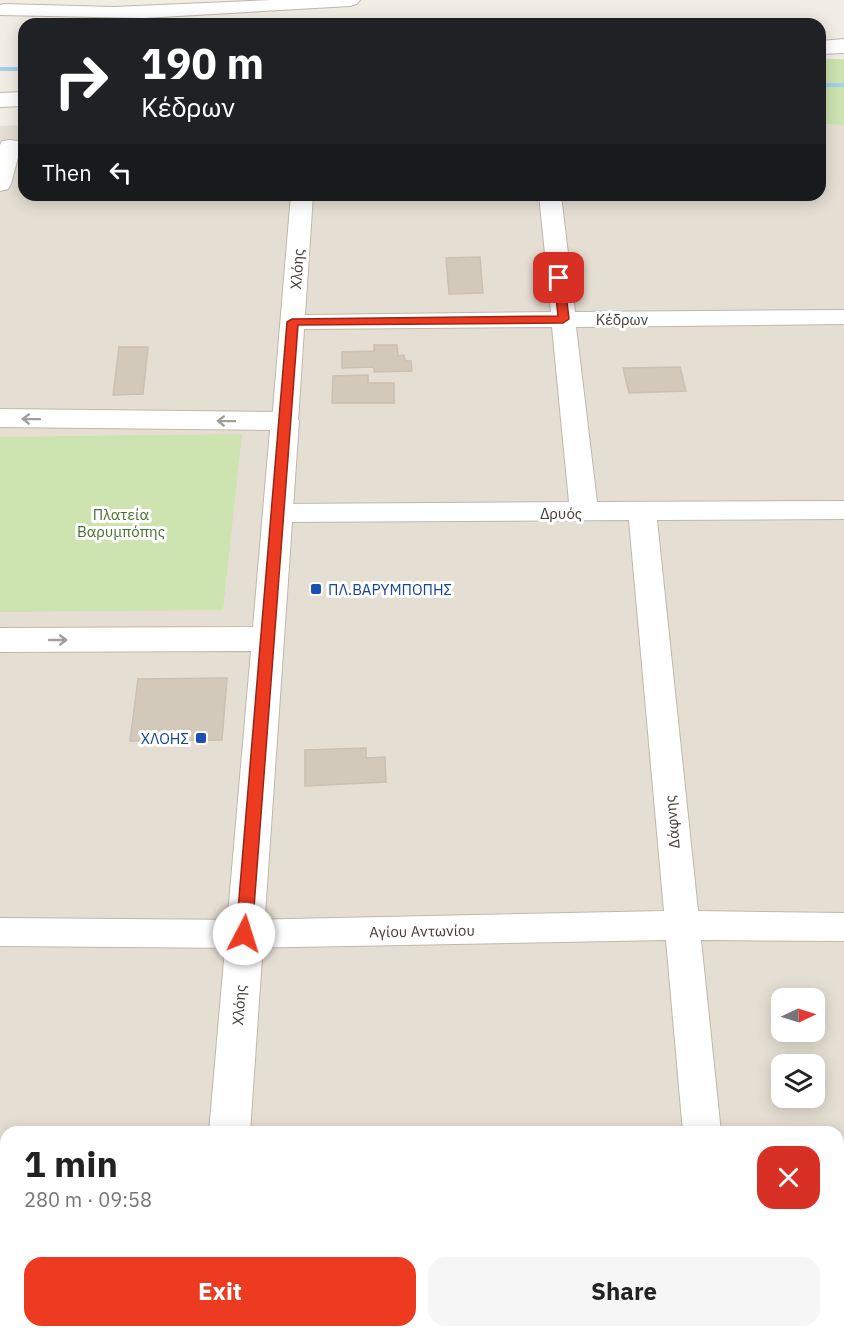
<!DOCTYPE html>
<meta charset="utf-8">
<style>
:root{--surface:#fff;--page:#f6f6f6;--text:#222;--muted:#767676;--accent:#ec3b21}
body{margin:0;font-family:"IBM Plex Sans",sans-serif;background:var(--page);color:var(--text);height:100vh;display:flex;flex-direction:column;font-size:22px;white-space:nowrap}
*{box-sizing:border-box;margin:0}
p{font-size:20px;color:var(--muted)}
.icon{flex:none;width:33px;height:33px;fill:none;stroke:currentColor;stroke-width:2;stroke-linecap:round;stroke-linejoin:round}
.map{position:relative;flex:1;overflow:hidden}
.drawer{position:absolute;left:0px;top:1126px;width:844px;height:212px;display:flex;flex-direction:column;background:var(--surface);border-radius:18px 18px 0 0;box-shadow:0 3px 15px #0003}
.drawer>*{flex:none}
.top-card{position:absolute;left:18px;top:18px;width:808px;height:183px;border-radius:18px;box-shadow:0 3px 15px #0003;background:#202124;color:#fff;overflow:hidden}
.needle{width:39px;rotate:86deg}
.buttons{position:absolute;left:771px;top:988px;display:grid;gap:12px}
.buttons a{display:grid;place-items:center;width:54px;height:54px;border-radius:12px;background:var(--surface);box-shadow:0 3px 15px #0003;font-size:30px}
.pin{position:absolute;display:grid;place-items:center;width:51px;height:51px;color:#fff;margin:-26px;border-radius:12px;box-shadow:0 3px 9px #0006}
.me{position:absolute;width:66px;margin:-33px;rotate:5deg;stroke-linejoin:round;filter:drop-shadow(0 0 4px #0008)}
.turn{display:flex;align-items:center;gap:21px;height:126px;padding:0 24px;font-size:27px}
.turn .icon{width:78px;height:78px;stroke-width:2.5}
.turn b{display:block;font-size:42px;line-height:51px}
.then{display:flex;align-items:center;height:57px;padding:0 24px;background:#0003;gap:12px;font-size:22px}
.round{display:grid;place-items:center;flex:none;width:63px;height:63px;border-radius:18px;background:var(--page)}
.summary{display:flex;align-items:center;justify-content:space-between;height:102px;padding:0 24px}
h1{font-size:36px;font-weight:700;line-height:45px}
.action{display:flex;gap:12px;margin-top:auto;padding:12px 24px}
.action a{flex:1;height:69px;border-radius:18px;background:var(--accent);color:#fff;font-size:24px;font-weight:700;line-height:69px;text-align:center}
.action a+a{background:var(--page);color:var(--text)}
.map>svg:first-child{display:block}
.residential{fill:#e5dfd3;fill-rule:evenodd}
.green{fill:#cde3b0}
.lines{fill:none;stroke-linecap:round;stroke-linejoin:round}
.stream{fill:#a4d0eb;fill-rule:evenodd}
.building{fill:#d2c9bb;stroke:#ccc0af;stroke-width:1.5}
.minor-casing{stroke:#bfb8ab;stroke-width:2}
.tertiary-casing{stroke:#bfb8ab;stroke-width:2}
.minor{fill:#fff;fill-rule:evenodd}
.tertiary{fill:#fff;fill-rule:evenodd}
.oneway{stroke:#a19e9a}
.route{fill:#ec3b21;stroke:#992615;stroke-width:1.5}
.transit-dot{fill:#1a4fb4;stroke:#fff;stroke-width:2}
.labels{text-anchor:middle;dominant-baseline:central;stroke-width:6;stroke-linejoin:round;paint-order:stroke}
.street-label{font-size:15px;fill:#433d35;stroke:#fff}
.park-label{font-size:15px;fill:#48712c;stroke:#fff}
.transit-label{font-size:15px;fill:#164399;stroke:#fff;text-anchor:start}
</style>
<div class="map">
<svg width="844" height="1337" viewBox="0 0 844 1337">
<rect width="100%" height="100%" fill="#f1ede5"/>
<!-- residential -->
<path class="residential" d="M 821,124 L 844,125 L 844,1337 L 0,1337 L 0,126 L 24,125 L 24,195 L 820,195 ZM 782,999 L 814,999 L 814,1032 L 782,1032 ZM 782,1065 L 814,1065 L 814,1098 L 782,1098 ZM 6,1132 L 838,1132 L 838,1332 L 6,1332 Z"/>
<!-- green -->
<g class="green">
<path d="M 821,59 L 844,59 L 844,125 L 821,124 Z"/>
<path d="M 242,434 L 223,610 L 0,612 L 0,437 Z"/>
</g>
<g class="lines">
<!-- stream -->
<g class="stream">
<rect x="0" y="67" width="24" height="4"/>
<rect x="820" y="83" width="24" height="4"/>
</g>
</g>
<!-- building -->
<g class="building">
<path d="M 480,257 L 483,293 L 449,294 L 446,258 Z"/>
<path d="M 374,345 L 397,345 L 398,356 L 404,355 L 405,361 L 411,361 L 412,371 L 374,372 L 374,367 L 342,368 L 342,352 L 374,351 Z"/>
<path d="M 119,347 L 148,347 L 143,394 L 113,395 Z"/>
<path d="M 680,367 L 686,391 L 629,393 L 623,368 Z"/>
<path d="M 368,375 L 368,383 L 394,383 L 394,403 L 332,403 L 333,376 Z"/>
<path d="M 227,678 L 222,740 L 130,741 L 138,679 Z"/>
<path d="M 366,748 L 366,758 L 385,757 L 386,782 L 305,786 L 305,750 Z"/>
</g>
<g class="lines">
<!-- minor casing -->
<g class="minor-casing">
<g id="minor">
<path d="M 272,0 L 360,0 L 357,4 L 350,6 L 144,18 L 0,15 L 0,5 L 4,4 L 114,7 Z"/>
<path d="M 10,140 L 18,141 L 21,146 L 11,184 L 8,189 L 0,191 L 0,145 L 2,141 Z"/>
<path d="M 291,195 L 313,195 L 305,315 L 551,312 L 539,195 L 561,195 L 575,312 L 844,310 L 844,324 L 576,327 L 597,502 L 844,501 L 844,519 L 657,520 L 698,911 L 844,913 L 844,941 L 701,940 L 721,1132 L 683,1132 L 666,940 L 244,948 L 0,946 L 0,918 L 244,920 L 664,911 L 629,520 L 278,522 L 268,519 L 264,513 L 268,507 L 278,504 L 569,502 L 552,327 L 304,329 L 298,421 L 294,427 L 285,429 L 276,427 L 272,421 Z"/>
<path d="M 701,1332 L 741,1332 L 742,1337 L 702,1337 Z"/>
</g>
</g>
<!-- tertiary casing -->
<g class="tertiary-casing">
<g id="tertiary">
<path d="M 844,39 L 844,53 L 820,54 L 820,41 Z"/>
<path d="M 24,92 L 24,106 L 0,107 L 0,93 Z"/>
<path d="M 0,409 L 285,412 L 295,415 L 299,421 L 250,1132 L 209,1132 L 251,651 L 0,652 L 0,628 L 253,627 L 270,430 L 0,427 Z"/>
<path d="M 194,1332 L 238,1332 L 239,1337 L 193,1337 Z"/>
</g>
</g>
<!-- minor -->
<use href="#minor" class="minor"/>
<!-- tertiary -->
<use href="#tertiary" class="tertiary"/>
</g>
<!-- one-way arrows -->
<defs><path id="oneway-shaft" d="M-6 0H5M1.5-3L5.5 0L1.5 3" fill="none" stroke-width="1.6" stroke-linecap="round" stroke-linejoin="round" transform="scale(1.5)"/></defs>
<g class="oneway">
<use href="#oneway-shaft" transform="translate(31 419) rotate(-179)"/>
<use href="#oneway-shaft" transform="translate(226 421) rotate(-179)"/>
<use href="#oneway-shaft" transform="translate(58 640)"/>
</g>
<!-- route -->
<path class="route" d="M 559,275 L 564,278 L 569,319 L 563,323 L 298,325 L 252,934 L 250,939 L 244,941 L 239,939 L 236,934 L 287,322 L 292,319 L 558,316 L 554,278 Z"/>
<!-- markers -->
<g class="transit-dot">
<rect x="310" y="583" width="12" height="12" rx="3"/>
<rect x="195" y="732" width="12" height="12" rx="3"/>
</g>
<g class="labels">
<!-- street labels -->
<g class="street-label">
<text transform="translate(297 269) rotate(-86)">Χλόης</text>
<text x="622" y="319">Κέδρων</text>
<text x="561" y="513">Δρυός</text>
<text transform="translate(672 822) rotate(-95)">Δάφνης</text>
<text transform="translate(422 931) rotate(-1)">Αγίου Αντωνίου</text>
<text transform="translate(239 1005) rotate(-86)">Χλόης</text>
</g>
<!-- park labels -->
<g class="park-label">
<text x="121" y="514">Πλατεία<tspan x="121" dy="17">Βαρυμπόπης</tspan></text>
</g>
<!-- transit labels -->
<g class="transit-label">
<text x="328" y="589">ΠΛ.ΒΑΡΥΜΠΟΠΗΣ</text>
<text x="189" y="738" text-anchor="end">ΧΛΟΗΣ</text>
</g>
</g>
</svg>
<div class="buttons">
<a><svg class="needle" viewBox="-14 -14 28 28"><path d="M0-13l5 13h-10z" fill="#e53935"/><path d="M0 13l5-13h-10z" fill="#767676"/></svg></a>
<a><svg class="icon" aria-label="layers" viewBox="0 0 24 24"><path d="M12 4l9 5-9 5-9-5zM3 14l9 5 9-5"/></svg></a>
</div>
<div class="pin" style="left:559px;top:278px;background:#d93025"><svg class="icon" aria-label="arrive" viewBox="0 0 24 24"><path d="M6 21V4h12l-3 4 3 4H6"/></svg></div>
<svg class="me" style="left:244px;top:934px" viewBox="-20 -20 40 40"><circle r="19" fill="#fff"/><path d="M0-13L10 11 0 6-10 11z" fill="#ec3b21"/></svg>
<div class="top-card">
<div class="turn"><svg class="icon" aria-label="right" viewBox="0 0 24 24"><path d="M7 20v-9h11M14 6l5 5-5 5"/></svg><div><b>190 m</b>Κέδρων</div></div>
<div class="then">Then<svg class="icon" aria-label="left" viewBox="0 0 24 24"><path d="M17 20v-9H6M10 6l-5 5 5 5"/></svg></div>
</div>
<section class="drawer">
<div class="summary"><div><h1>1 min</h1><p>280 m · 09:58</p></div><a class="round" style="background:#d93025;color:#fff"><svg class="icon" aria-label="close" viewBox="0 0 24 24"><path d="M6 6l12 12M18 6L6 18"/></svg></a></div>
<div class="action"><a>Exit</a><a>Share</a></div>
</section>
</div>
